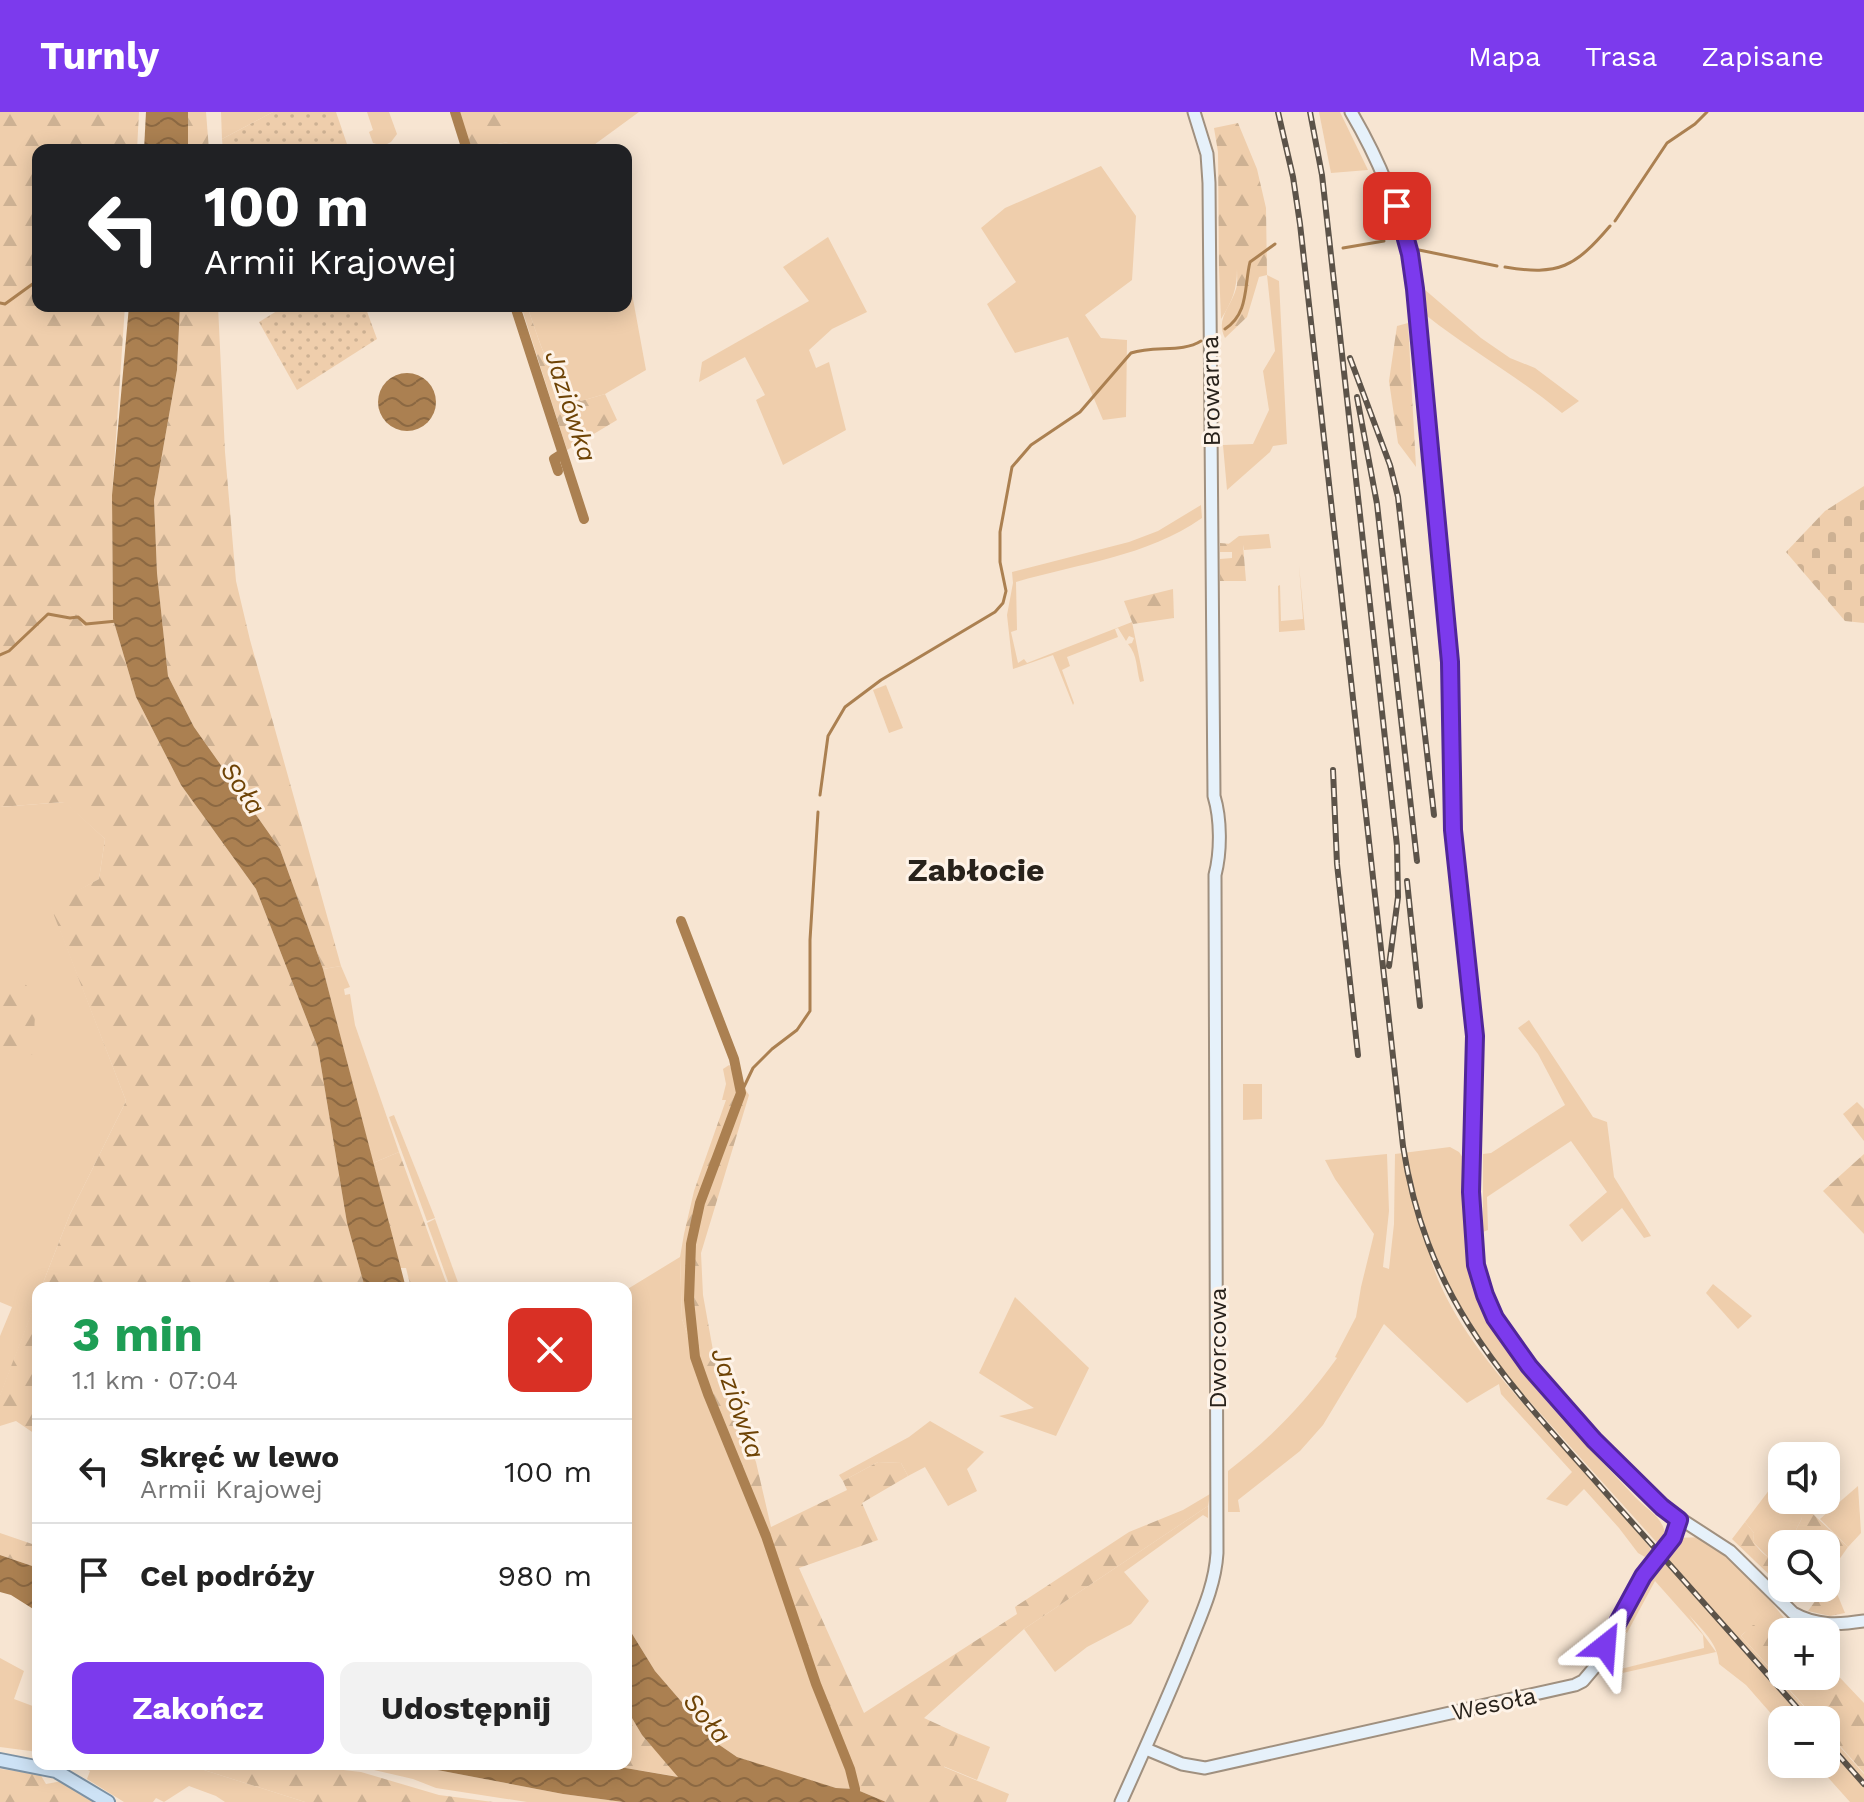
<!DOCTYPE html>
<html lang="pl">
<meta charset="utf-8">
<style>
:root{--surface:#fff;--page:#f2f2f2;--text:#222;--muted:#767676;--line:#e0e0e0;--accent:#7c3aed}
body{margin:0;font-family:"Work Sans",sans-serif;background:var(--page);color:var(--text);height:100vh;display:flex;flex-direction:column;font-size:30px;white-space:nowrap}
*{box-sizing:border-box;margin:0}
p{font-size:26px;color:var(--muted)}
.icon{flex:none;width:44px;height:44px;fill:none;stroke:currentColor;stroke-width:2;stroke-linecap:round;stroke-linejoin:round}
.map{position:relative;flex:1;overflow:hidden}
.side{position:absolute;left:32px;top:1170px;width:600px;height:488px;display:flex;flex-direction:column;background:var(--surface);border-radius:16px;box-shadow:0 4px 20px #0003}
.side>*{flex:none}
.hud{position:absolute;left:32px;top:32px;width:600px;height:168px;border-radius:16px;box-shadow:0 4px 20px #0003;background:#202124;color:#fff;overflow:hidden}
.tools{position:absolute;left:1768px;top:1330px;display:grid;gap:16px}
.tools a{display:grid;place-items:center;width:72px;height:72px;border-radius:16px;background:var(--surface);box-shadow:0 4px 20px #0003;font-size:40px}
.pin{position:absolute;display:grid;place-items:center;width:68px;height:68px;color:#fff;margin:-34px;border-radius:16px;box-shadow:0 4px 12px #0006}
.me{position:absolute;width:88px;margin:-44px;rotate:28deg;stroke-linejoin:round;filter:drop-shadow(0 0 6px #0008)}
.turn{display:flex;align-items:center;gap:28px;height:168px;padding:0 40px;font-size:36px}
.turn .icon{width:104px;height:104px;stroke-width:2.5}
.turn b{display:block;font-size:56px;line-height:68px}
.round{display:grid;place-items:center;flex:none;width:84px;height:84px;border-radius:16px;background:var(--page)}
.overview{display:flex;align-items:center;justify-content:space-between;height:136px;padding:0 40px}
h1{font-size:48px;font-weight:700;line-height:60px;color:#1e9e55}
.cta{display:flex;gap:16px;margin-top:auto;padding:16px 40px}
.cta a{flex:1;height:92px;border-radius:16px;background:var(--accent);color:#fff;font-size:32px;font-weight:700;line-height:92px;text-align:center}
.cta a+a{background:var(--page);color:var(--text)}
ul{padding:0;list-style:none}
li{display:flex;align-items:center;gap:24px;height:104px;padding:0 40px;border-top:2px solid var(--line)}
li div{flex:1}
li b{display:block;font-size:30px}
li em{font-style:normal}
header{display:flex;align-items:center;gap:48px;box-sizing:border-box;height:112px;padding:0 40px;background:var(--accent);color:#fff}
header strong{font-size:38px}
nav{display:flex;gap:44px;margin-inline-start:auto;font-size:28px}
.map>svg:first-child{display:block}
.green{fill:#efceac}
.forest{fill:url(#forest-firs)}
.cemetery{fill:url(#cemetery-stones)}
.garden{fill:url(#garden-dots)}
.water{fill:url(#water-waves)}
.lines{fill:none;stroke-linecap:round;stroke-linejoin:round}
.stream{stroke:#ab8051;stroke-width:3}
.canal{stroke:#ab8051;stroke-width:10}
.secondary-casing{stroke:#a0907f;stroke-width:15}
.primary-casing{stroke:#7d92a4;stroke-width:16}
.secondary{stroke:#e6f1fa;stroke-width:11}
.primary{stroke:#cde2f5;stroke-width:12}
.rail-casing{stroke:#5c5349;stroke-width:6}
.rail{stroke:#fef3e8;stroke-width:3;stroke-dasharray:9;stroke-linecap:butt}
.route-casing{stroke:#51269a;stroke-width:20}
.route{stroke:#7c3aed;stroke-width:14}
.labels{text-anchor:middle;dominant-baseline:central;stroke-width:6;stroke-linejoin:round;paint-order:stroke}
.street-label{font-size:24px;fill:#28221b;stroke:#fef3e8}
.water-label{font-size:26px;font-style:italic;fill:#6e4305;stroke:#fef3e8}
.district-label{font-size:32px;font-weight:bold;fill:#28221b;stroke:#fef3e8}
</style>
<header>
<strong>Turnly</strong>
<nav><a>Mapa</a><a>Trasa</a><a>Zapisane</a></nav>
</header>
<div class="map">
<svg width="1864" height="1690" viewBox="0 0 1864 1690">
<defs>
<pattern id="forest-firs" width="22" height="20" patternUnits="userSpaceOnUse" patternTransform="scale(2)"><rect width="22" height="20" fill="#efceac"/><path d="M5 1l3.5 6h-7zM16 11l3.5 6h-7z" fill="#cdb193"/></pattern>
<pattern id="cemetery-stones" width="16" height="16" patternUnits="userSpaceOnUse" patternTransform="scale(2)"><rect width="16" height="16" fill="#efceac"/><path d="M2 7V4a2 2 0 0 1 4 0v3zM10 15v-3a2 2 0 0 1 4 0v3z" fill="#cdb193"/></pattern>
<pattern id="garden-dots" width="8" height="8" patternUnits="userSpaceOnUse" patternTransform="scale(2)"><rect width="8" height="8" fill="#efceac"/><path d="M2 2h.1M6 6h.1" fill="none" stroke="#cdb193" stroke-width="1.8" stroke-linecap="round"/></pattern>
<pattern id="water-waves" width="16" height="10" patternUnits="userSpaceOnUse" patternTransform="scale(2)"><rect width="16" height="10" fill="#ab8051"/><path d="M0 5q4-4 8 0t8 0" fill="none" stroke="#8b6842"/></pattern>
</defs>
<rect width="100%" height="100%" fill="#f7e5d2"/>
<!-- green -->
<g class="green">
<path d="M 221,0 L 273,0 L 222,27 Z"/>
<path d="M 367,0 L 389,0 L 397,22 L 391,30 L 383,34 L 373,31 L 369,20 L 373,18 Z"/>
<path d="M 508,0 L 639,0 L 587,38 L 472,38 L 508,30 Z"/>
<path d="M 1319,0 L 1340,0 L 1368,58 L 1331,61 Z"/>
<path d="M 1101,54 L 1136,104 L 1132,168 L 1085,203 L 1101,226 L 1127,228 L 1126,305 L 1103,308 L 1068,225 L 1015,241 L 987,192 L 1016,170 L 981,116 L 1005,96 Z"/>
<path d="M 828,125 L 867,200 L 832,217 L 809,238 L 816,256 L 829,250 L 846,318 L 783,353 L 756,288 L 765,283 L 745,245 L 699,270 L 702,250 L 809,189 L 783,155 Z"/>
<path d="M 626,149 L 646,258 L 605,282 L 581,289 C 548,268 540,229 527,194 L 626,194 Z"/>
<path d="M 1219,157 L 1237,157 C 1237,177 1232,190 1221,207 Z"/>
<path d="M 1267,163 L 1279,169 L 1287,332 L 1273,334 L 1270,340 L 1227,378 L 1223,333 L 1253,332 L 1269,298 L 1263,259 L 1275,239 Z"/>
<path d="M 1424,177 L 1481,226 L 1510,246 L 1535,256 L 1579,289 L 1562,301 C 1519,265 1470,238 1427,204 Z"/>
<path d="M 1201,393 L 1202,406 C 1146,445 1080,451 1016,470 L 1017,518 L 1011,520 L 1018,551 L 1024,547 L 1027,551 L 1132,510 L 1144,569 L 1140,570 C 1136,556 1138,544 1128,532 L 1132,531 L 1134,526 L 1129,524 L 1126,529 L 1118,516 L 1115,517 L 1118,525 L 1067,545 L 1070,554 L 1062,558 L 1074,591 L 1073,593 L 1053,543 L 1013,557 L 1007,503 L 1013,471 L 1012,460 L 1129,430 L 1158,419 Z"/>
<path d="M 1269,422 L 1271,436 L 1244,438 L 1243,433 L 1226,434 L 1239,424 Z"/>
<path d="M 1299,453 L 1305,518 L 1279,520 L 1278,474 L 1280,473 L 1281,509 L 1303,507 Z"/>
<path d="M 886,573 L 903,616 L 889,621 L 873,578 Z"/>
<path d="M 65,690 L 105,727 L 99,767 L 51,794 L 126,989 L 70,1102 L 41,1176 L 38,1176 L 38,1185 L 0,1284 L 0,1224 L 12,1195 L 0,1190 L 0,695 Z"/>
<path d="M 341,854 L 350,875 L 344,877 L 345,883 L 350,882 L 355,913 L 399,1040 L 373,1051 L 323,857 Z"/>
<path d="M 1529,908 L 1593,1005 L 1607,1010 L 1614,1065 L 1651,1124 L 1644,1126 L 1622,1096 L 1582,1130 L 1569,1113 L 1607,1080 L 1571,1029 L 1487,1085 L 1488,1118 L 1483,1120 L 1483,1042 L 1491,1041 L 1565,993 L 1538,942 L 1518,916 Z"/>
<path d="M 1243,972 L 1262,972 L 1262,1007 L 1243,1008 Z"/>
<path d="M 394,1003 L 435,1106 L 427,1109 L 389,1005 Z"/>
<path d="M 1450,1035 L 1459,1040 L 1465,1049 C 1466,1111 1462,1159 1494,1216 C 1529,1278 1587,1333 1635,1385 C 1646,1397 1663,1405 1665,1422 L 1660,1434 L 1502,1259 L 1465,1205 L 1436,1147 L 1431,1148 C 1452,1215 1506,1272 1552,1324 C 1584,1360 1617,1397 1649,1434 L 1652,1440 L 1645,1445 L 1638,1441 L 1619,1416 L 1584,1377 L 1567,1394 L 1546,1387 L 1572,1360 L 1501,1282 L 1499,1272 L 1467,1291 L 1384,1212 L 1323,1313 L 1300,1339 L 1238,1388 L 1240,1400 L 1228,1400 L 1228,1359 C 1273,1324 1303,1293 1337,1246 L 1335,1245 L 1356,1205 L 1361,1175 L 1374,1122 L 1335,1067 L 1325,1048 L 1387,1042 L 1389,1099 L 1383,1155 L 1389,1157 L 1394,1112 L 1395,1042 Z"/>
<path d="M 435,1107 L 460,1176 L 451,1176 L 449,1172 L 427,1111 Z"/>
<path d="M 680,1145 L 682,1207 L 708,1282 L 766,1424 L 816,1572 L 842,1634 L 855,1677 L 836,1676 L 782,1660 L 737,1645 L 718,1632 L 655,1559 L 626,1512 L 626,1178 Z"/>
<path d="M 1713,1172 L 1752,1204 L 1738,1217 L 1706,1181 Z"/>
<path d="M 1015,1185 L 1089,1256 L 1056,1324 L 999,1304 L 1034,1296 L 979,1261 Z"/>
<path d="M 930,1309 L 984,1340 L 967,1357 L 977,1379 L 948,1394 L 925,1355 L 908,1364 L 901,1351 L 878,1350 L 843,1369 L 839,1363 L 909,1325 Z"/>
<path d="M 1782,1361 L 1782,1388 L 1786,1388 L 1785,1391 L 1802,1406 L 1789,1432 L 1782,1432 L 1782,1443 L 1779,1447 L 1771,1448 L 1753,1430 L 1754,1421 L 1745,1410 Z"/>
<path d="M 1858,1374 L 1861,1421 L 1848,1435 L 1820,1407 Z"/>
<path d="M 1208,1394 L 1208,1406 L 1203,1403 L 1124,1460 L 1149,1489 L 1131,1512 L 1087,1535 L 1055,1560 L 1024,1517 Z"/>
<path d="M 1708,1425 L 1772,1491 L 1795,1520 C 1779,1515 1754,1510 1741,1524 L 1816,1608 L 1782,1608 L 1782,1614 L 1746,1573 L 1719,1552 C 1718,1531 1702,1518 1689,1503 L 1716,1540 L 1609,1564 L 1603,1559 L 1619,1525 L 1624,1527 L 1609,1556 L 1613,1559 L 1704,1536 L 1703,1523 L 1655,1469 L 1627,1521 L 1622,1518 L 1652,1462 L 1648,1457 L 1673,1426 Z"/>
<path d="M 0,1546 L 24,1559 L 14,1587 L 38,1596 L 38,1640 L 0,1635 Z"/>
<path d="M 1826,1619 L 1864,1662 L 1864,1690 L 1850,1690 L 1816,1652 L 1826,1652 Z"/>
<path d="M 959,1622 L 990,1635 L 977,1668 L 943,1654 Z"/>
<path d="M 75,1652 L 185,1652 L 305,1690 L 225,1690 L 216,1684 L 189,1674 L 164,1690 L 156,1686 L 153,1690 L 124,1690 L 87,1667 L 90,1659 Z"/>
<path d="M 332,1652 L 406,1652 L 563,1682 L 623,1690 L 527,1690 L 436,1676 L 413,1667 L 361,1655 Z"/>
</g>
<!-- forest -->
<g class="forest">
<path d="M 0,0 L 139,0 L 137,38 L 38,38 L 38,194 L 125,194 L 112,383 L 113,507 L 136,585 L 181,673 L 256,777 L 318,936 L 347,1111 L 365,1176 L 41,1176 L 70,1102 L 126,989 L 50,793 L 99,767 L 105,727 L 64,690 L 0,695 Z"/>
<path d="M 188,0 L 206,0 L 209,38 L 188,38 Z"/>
<path d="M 455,0 L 508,0 L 508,30 L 467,38 Z"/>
<path d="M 1238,11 L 1257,57 L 1266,96 L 1267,163 L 1259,165 L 1247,205 L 1225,226 C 1215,207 1231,195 1236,177 C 1238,171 1237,164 1237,157 L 1219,157 L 1218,40 L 1214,16 Z"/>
<path d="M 180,194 L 218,194 L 225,340 L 236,469 L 250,528 L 341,854 L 323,857 L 280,737 L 194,615 L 168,564 L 157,461 L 154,388 L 177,258 Z"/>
<path d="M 521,194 L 527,194 C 540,229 548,269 581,289 L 605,282 L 617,308 L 567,338 Z"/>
<path d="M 1408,211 L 1416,355 L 1398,331 L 1389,269 L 1397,214 Z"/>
<path d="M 1220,431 L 1243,433 L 1246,469 L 1220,469 L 1220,447 L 1232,446 L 1232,440 L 1220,440 Z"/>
<path d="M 1173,477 L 1174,506 L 1133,512 L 1132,510 L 1124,489 Z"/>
<path d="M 22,869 L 36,883 L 33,942 L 15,952 L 0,953 L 0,890 Z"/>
<path d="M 729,953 L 749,983 L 701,1141 L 703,1183 L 716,1255 L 756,1350 L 771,1415 L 847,1378 L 843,1369 L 878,1350 L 901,1351 L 908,1364 L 862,1391 L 878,1428 L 799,1456 L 864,1601 L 1017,1502 L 1015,1495 L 1129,1420 L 1183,1398 L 1210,1382 L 1208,1394 L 1024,1517 L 924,1606 L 959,1622 L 944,1655 L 1009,1682 L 1006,1690 L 886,1690 L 855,1677 L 842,1634 L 816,1572 L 766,1424 L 708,1282 L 682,1207 L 680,1145 L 684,1122 L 694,1079 L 726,988 L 722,988 L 726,972 L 723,957 Z"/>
<path d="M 1857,990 L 1864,997 L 1864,1029 L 1843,1002 Z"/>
<path d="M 399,1040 L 448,1176 L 411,1176 L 406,1156 L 400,1156 L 373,1051 Z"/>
<path d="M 1864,1042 L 1864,1122 L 1823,1079 Z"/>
<path d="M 38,1184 L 38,1324 L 16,1309 L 0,1314 L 0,1283 Z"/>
<path d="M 1786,1388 L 1798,1388 L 1848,1435 L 1826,1466 L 1826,1432 L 1789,1432 L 1802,1406 L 1796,1404 L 1785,1390 Z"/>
<path d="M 1745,1410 L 1754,1421 L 1753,1430 C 1761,1439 1766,1448 1779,1447 L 1782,1443 L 1782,1475 L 1732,1427 Z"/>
<path d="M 0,1421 L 38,1434 L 38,1456 L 0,1443 Z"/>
<path d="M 1831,1467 L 1845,1501 L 1830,1504 L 1808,1499 Z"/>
<path d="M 1753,1513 L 1779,1514 L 1793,1520 L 1782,1520 L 1782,1564 L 1826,1564 L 1826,1551 L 1864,1591 L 1864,1661 L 1826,1618 L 1826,1608 L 1817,1608 L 1741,1524 Z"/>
<path d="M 626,1596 L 642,1623 L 679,1665 L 602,1652 L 626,1652 Z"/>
<path d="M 185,1652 L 291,1652 L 361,1660 L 439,1683 L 493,1690 L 305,1690 Z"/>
<path d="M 0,1657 L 40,1662 L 46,1672 L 62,1669 L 97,1690 L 0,1690 Z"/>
</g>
<!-- cemetery -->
<path class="cemetery" d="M 1864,374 L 1864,511 L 1845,509 L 1786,440 L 1825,399 Z"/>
<!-- garden -->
<g class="garden">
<path d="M 273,0 L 336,0 L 349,38 L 223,38 L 222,27 Z"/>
<path d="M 285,194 L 365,194 L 377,227 L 297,278 L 259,210 Z"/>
</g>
<!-- water -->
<g class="water">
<path d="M 146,0 L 188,0 L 188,38 L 144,38 Z"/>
<path d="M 129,194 L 180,194 L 177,258 L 154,388 L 157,461 L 168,564 L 194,615 L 280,737 L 323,857 L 406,1176 L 365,1176 L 347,1111 L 318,936 L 256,777 L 181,673 L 136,585 L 113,507 L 112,383 Z"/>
<circle cx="407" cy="290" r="29"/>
<path d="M 0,1443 L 38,1456 L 38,1500 L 11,1483 L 0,1480 Z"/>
<path d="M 626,1512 L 655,1559 L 718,1632 L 737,1645 L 836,1676 L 855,1677 L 886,1690 L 623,1690 L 563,1682 L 406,1652 L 602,1652 L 678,1665 L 642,1623 L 626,1596 Z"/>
</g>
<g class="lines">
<!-- stream -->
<g class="stream">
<path d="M 1615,109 L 1667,31 L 1695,12 L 1707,0"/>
<path d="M 1343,136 L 1384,129"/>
<path d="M 1419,138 L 1497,154"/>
<path d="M 1505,155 C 1559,164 1575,155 1610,114"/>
<path d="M 0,191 L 5,192 L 34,171 L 38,179"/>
<path d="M 46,194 L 48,194"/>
<path d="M 1225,217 C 1249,201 1244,175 1250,150 L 1275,132"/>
<path d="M 0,543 L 9,539 L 48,502 L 70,506 L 78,505 L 86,512 L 117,509"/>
<path d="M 820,683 L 828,624 L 845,595 L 881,568 L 995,500 L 1003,491 L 1006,479 L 1000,450 L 1000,420 L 1012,355 L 1031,333 L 1080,300 L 1131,241 C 1154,233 1182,241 1201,229"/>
<path d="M 741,981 L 753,956 L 772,937 L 797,918 L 810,899 L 810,828 L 818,700"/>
</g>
<!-- canal -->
<g class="canal">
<path d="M 455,0 L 467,38"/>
<path d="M 515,194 L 584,407"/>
<path d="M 558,359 L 554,347 L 562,342"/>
<path d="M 681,809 L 734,947 L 741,981 L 700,1091 L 691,1132 L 689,1188 L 695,1245 L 708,1282 L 766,1424 L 816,1572 L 850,1657 L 855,1677 L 855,1690"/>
</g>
<!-- secondary casing -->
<g class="secondary-casing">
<g id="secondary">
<path d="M 1351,0 C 1384,56 1406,113 1415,177 L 1450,550 L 1453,718 L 1475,924 L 1472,1121 L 1476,1153 L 1489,1193 L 1503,1220 L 1547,1277 L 1594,1328 L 1662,1395 L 1730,1439 L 1793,1501 C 1816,1514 1838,1513 1864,1509"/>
<path d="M 1146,1637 L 1182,1652 L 1205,1656 L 1575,1573 L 1583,1569 L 1594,1556 L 1643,1464 L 1673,1426 L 1679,1408"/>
<path d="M 1121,1690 C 1144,1639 1167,1588 1188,1536 C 1200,1505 1215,1475 1217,1441 L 1215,763 C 1221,740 1221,707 1214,684 L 1209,71 L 1207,42 L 1194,0"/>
</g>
</g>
<!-- primary casing -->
<g class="primary-casing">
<path id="primary" d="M 0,1648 L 56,1659 L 108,1690"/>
</g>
<!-- secondary -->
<use href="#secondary" class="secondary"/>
<!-- primary -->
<use href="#primary" class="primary"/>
<!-- rail casing -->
<g class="rail-casing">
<g id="rail">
<path d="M 1278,0 L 1293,65 L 1300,112 L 1403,1034 C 1428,1195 1510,1272 1613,1389 C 1678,1462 1743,1535 1808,1608"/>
<path d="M 1310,0 L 1322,63 L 1397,734 L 1398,785 L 1389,854"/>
<path d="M 1350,246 L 1390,353 L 1398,385 L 1434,703"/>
<path d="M 1357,285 L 1377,392 L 1417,749"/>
<path d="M 1333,658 L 1337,752 L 1358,943"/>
<path d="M 1407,769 L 1420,894"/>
<path d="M 1826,1629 L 1864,1672"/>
</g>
</g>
<!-- rail -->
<use href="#rail" class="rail"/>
</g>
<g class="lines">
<!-- route casing -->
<g class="route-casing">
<path id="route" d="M 1397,94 L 1410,142 L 1415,177 L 1450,550 L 1453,718 L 1475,924 L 1471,1080 L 1476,1153 L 1485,1183 L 1495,1206 L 1529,1254 L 1594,1328 L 1662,1395 L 1679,1408 L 1673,1426 L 1643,1464 L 1605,1534"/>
</g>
<!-- route -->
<use href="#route" class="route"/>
</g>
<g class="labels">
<!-- street labels -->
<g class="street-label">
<text transform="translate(1211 279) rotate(-91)">Browarna</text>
<text transform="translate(1218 1236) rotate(-90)">Dworcowa</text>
<text transform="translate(1494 1592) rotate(-12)">Wesoła</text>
</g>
<!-- water labels -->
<g class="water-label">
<text transform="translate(571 294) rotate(72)">Jaziówka</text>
<text transform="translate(243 676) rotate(56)">Soła</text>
<text transform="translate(738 1291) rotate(71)">Jaziówka</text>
<text transform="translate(707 1606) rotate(50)">Soła</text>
</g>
<!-- district labels -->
<g class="district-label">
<text x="976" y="758">Zabłocie</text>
</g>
</g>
</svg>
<div class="tools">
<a><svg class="icon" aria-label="sound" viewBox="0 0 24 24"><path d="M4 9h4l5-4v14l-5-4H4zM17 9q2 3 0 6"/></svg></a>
<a><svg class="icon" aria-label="search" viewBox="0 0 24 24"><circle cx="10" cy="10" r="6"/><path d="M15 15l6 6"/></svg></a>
<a>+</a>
<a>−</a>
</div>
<div class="pin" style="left:1397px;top:94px;background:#d93025"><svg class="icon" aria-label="arrive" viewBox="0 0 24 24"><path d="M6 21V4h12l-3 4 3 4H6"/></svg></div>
<svg class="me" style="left:1605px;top:1534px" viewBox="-20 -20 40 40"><path d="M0-17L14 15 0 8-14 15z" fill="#7c3aed" stroke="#fff" stroke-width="4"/></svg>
<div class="hud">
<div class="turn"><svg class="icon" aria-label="left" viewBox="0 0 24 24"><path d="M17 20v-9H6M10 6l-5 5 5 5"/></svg><div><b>100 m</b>Armii Krajowej</div></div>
</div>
<section class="side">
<div class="overview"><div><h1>3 min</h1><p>1.1 km · 07:04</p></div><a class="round" style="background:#d93025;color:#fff"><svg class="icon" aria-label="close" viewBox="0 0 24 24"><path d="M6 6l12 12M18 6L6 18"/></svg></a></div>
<ul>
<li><svg class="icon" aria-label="left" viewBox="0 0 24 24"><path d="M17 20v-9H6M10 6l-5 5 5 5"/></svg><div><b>Skręć w lewo</b><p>Armii Krajowej</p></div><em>100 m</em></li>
<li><svg class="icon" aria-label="arrive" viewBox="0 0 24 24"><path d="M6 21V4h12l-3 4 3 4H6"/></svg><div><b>Cel podróży</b></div><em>980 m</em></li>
</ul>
<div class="cta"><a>Zakończ</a><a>Udostępnij</a></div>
</section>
</div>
